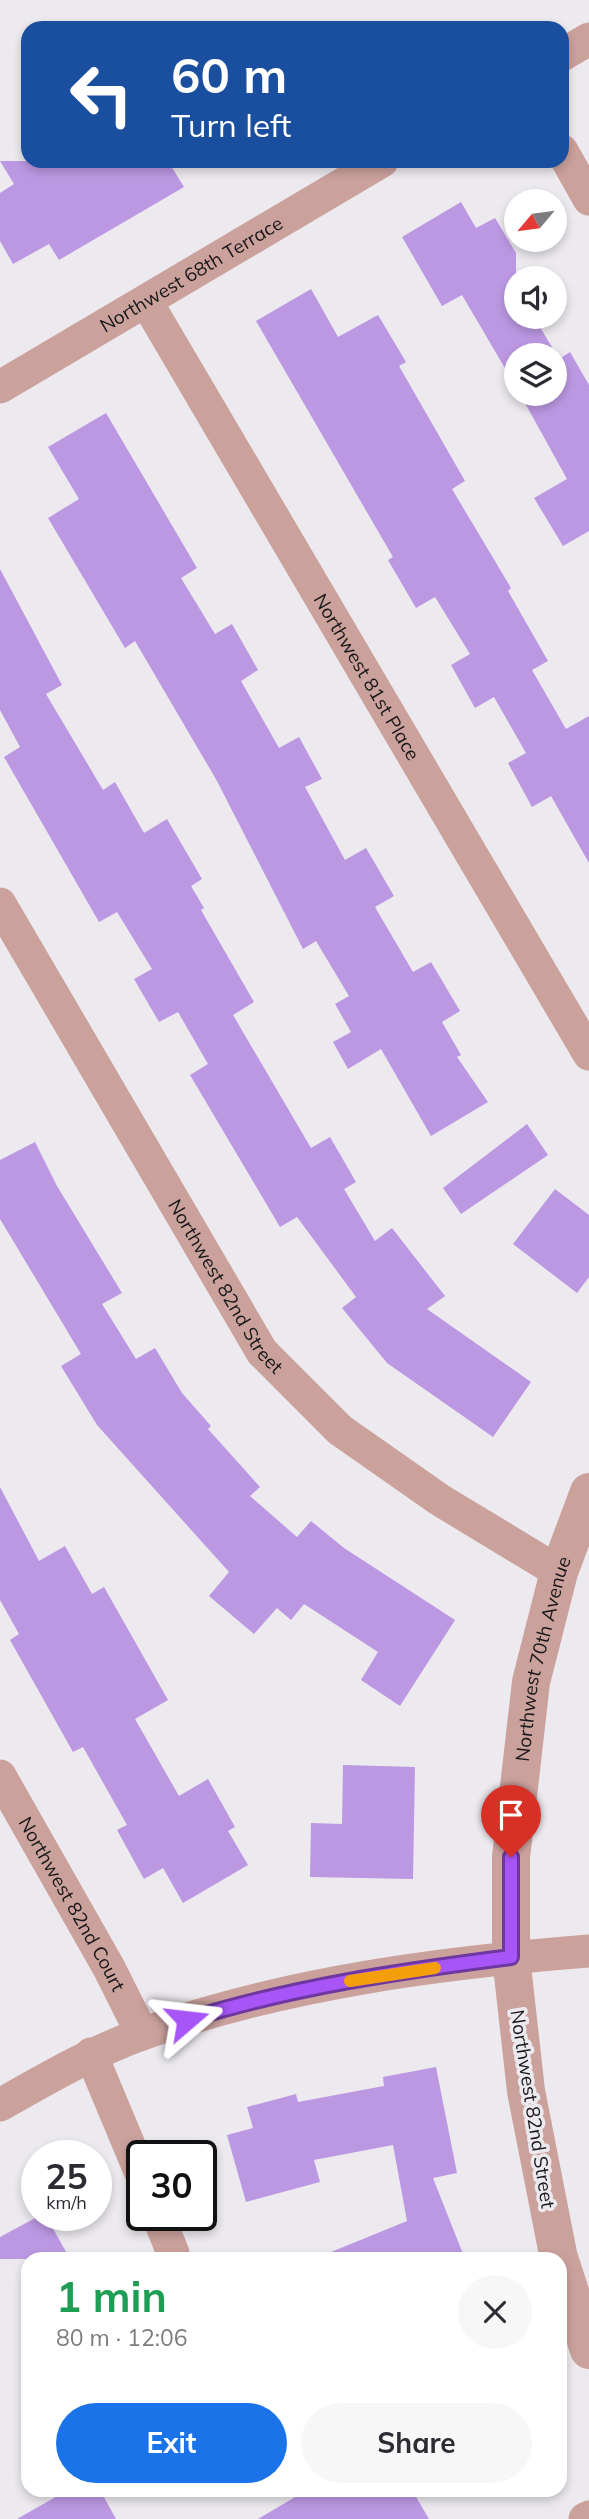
<!DOCTYPE html>
<meta charset="utf-8">
<style>
:root{--surface:#fff;--page:#f7f7f7;--text:#2b2b33;--muted:#7c7c81;--accent:#1a73e8}
body{margin:0;font-family:Mulish,sans-serif;background:var(--page);color:var(--text);height:100vh;display:flex;flex-direction:column;font-size:26px;white-space:nowrap}
*{box-sizing:border-box;margin:0}
p{font-size:23px;color:var(--muted)}
.icon{flex:none;width:38px;height:38px;fill:none;stroke:currentColor;stroke-width:2;stroke-linecap:round;stroke-linejoin:round}
.map{position:relative;flex:1;overflow:hidden}
.drawer{position:absolute;left:21px;top:2252px;width:546px;height:245px;display:flex;flex-direction:column;background:var(--surface);border-radius:21px;box-shadow:0 4px 10px #0003}
.drawer>*{flex:none}
.guide{position:absolute;left:21px;top:21px;width:548px;height:147px;border-radius:21px;box-shadow:0 4px 10px #0003;background:#1a4fa0;color:#fff;overflow:hidden}
.needle{width:46px;rotate:241deg}
.tools{position:absolute;left:504px;top:189px;display:grid;gap:14px}
.tools a{display:grid;place-items:center;width:63px;height:63px;border-radius:50%;background:var(--surface);box-shadow:0 4px 10px #0003;font-size:35px}
.speed{position:absolute;left:21px;top:2140px;display:flex;gap:14px;font-size:35px;font-weight:700;text-align:center}
.speed>*{display:grid;place-content:center;width:91px;height:91px;border-radius:50%;background:var(--surface);box-shadow:0 4px 10px #0003;line-height:1}
.speed small{font-size:18px;font-weight:400}
.speed .limit{border:4px solid #111;border-radius:10px;background:#fff;color:#111}
.pin{position:absolute;display:grid;place-items:center;width:60px;height:60px;color:#fff;margin:-72px -30px;border-radius:50% 50% 50% 0;rotate:-45deg;box-shadow:0 0 7px #0007}
.pin .icon{rotate:45deg}
.me{position:absolute;width:77px;margin:-38px;rotate:73deg;stroke-linejoin:round;filter:drop-shadow(0 0 5px #0008)}
.turn{display:flex;align-items:center;gap:24px;height:147px;padding:0 35px;font-size:32px}
.turn .icon{width:91px;height:91px;stroke-width:2.5}
.turn b{display:block;font-size:49px;line-height:60px}
.round{display:grid;place-items:center;flex:none;width:74px;height:74px;border-radius:37px;background:var(--page)}
.overview{display:flex;align-items:center;justify-content:space-between;height:119px;padding:0 35px}
h1{font-size:42px;font-weight:700;line-height:52px;color:#1e9e55}
.button{display:flex;gap:14px;margin-top:auto;padding:14px 35px}
.button a{flex:1;height:80px;border-radius:42px;background:var(--accent);color:#fff;font-size:28px;font-weight:700;line-height:80px;text-align:center}
.button a+a{background:var(--page);color:var(--text)}
.map>svg:first-child{display:block}
.building{fill:#bc98e3}
.lines{fill:none;stroke-linecap:round;stroke-linejoin:round}
.minor{stroke:#cba19c;stroke-width:33}
.tertiary{stroke:#cba19c;stroke-width:38}
.route-casing{stroke:#6d37a1;stroke-width:18}
.route{stroke:#a855f7;stroke-width:12}
.slow{stroke:#f59e0b;stroke-width:12}
.labels{text-anchor:middle;dominant-baseline:central;stroke-width:7;stroke-linejoin:round;paint-order:stroke}
.street-label{font-size:19px;fill:#171618;stroke:#ece9ef}
</style>
<div class="map">
<svg width="589" height="2519" viewBox="0 0 589 2519">
<rect width="100%" height="100%" fill="#ece9ef"/>
<!-- building -->
<g class="building">
<path d="M 0,161 L 168,161 L 184,187 L 59,260 L 49,244 L 13,264 L 0,241 L 0,193 L 14,184 Z"/>
<path d="M 461,202 L 476,228 L 495,218 L 516,253 L 516,317 L 534,317 L 559,359 L 570,352 L 589,385 L 589,531 L 563,546 L 534,498 L 567,479 L 520,394 L 555,394 L 555,355 L 516,355 L 516,387 L 462,295 L 442,306 L 402,237 Z"/>
<path d="M 311,289 L 338,337 L 378,315 L 406,362 L 399,366 L 465,481 L 452,489 L 511,588 L 508,591 L 548,661 L 532,670 L 566,729 L 589,716 L 589,863 L 551,796 L 532,807 L 508,763 L 526,753 L 494,697 L 475,708 L 451,665 L 470,654 L 435,597 L 416,608 L 388,560 L 393,557 L 256,321 Z"/>
<path d="M 106,413 L 197,568 L 181,578 L 215,634 L 232,624 L 258,670 L 241,681 L 279,748 L 299,737 L 322,779 L 305,787 L 345,860 L 366,848 L 394,896 L 375,907 L 413,972 L 431,962 L 460,1011 L 442,1022 L 461,1055 L 457,1057 L 488,1102 L 431,1136 L 381,1049 L 348,1069 L 333,1042 L 351,1032 L 335,1004 L 349,996 L 316,941 L 303,949 L 217,781 L 135,641 L 125,648 L 48,518 L 79,499 L 48,447 Z"/>
<path d="M 0,569 L 62,685 L 46,694 L 103,790 L 115,782 L 144,833 L 167,819 L 202,879 L 191,886 L 204,908 L 201,910 L 254,1002 L 233,1015 L 311,1148 L 330,1137 L 356,1182 L 344,1189 L 375,1241 L 392,1228 L 445,1296 L 427,1309 L 531,1382 L 493,1437 L 387,1363 L 342,1308 L 356,1297 L 297,1217 L 280,1227 L 190,1075 L 208,1064 L 178,1012 L 159,1022 L 134,979 L 152,969 L 117,912 L 99,922 L 4,757 L 20,747 L 0,710 Z"/>
<path d="M 527,1124 L 548,1155 L 461,1214 L 443,1188 Z"/>
<path d="M 35,1142 L 57,1186 L 122,1293 L 102,1304 L 136,1359 L 155,1348 L 182,1393 L 211,1426 L 208,1429 L 260,1487 L 250,1496 L 297,1537 L 311,1521 L 344,1548 L 455,1620 L 400,1706 L 361,1680 L 378,1652 L 304,1604 L 291,1620 L 277,1608 L 254,1634 L 209,1596 L 229,1572 L 97,1425 L 61,1366 L 81,1354 L 0,1219 L 0,1160 Z"/>
<path d="M 555,1189 L 589,1215 L 589,1277 L 577,1293 L 513,1244 Z"/>
<path d="M 0,1487 L 39,1561 L 65,1546 L 92,1594 L 104,1587 L 168,1700 L 135,1719 L 179,1796 L 208,1779 L 235,1827 L 228,1831 L 248,1865 L 183,1903 L 163,1868 L 144,1879 L 117,1830 L 127,1825 L 83,1747 L 73,1752 L 10,1640 L 19,1634 L 0,1600 Z"/>
<path d="M 343,1765 L 415,1767 L 413,1879 L 310,1877 L 311,1823 L 342,1824 Z"/>
<path d="M 436,2067 L 457,2173 L 433,2178 L 465,2259 L 314,2259 L 407,2221 L 393,2145 L 314,2160 L 320,2182 L 246,2202 L 227,2135 L 253,2128 L 247,2107 L 296,2094 L 298,2102 L 384,2086 L 383,2077 Z"/>
<path d="M 39,2216 L 46,2216 L 70,2259 L 0,2259 L 0,2237 Z"/>
<path d="M 68,2490 L 100,2490 L 116,2519 L 17,2519 Z"/>
<path d="M 307,2490 L 412,2490 L 429,2519 L 258,2519 Z"/>
</g>
<g class="lines">
<!-- minor -->
<g class="minor">
<path d="M 562,55 L 589,39"/>
<path d="M 562,151 L 589,199"/>
<path id="s1" d="M 146,301 L 589,1054"/>
<path id="s2" d="M 0,387 L 382,161"/>
<path id="s3" d="M 0,904 L 262,1352 L 340,1430 L 440,1500 L 559,1572"/>
<path id="s4" d="M 0,1776 L 109,1968 L 142,2034"/>
<path d="M 91,2054 L 142,2176"/>
<path d="M 0,2105 C 46,2079 92,2052 142,2034 C 285,1983 439,1963 589,1951"/>
<path d="M 158,2216 L 173,2253"/>
<path d="M 585,2519 L 589,2517"/>
</g>
<!-- tertiary -->
<g class="tertiary">
<path id="s5" d="M 559,2259 L 526,2091 L 511,1957 L 511,1857 L 531,1682 L 559,1572 L 589,1492"/>
<path d="M 560,2261 L 589,2350"/>
</g>
</g>
<g class="lines">
<!-- route casing -->
<g class="route-casing">
<path id="route" d="M 187,2020 C 292,1987 401,1971 511,1957 L 511,1857"/>
</g>
<!-- route -->
<use href="#route" class="route"/>
<!-- slow -->
<path class="slow" d="M 350,1981 L 435,1968"/>
</g>
<g class="labels">
<!-- street labels -->
<g class="street-label">
<text stroke="none"><textPath href="#s2" startOffset="222">Northwest 68th Terrace</textPath></text>
<text stroke="none"><textPath href="#s1" startOffset="436">Northwest 81st Place</textPath></text>
<text stroke="none"><textPath href="#s3" startOffset="444">Northwest 82nd Street</textPath></text>
<text stroke="none"><textPath href="#s5" startOffset="607">Northwest 70th Avenue</textPath></text>
<text stroke="none"><textPath href="#s4" startOffset="147">Northwest 82nd Court</textPath></text>
<text transform="translate(533 2109) rotate(81)">Northwest 82nd Street</text>
</g>
</g>
</svg>
<div class="tools">
<a><svg class="needle" viewBox="-14 -14 28 28"><path d="M0-13l5 13h-10z" fill="#e53935"/><path d="M0 13l5-13h-10z" fill="#7c7c81"/></svg></a>
<a><svg class="icon" aria-label="sound" viewBox="0 0 24 24"><path d="M4 9h4l5-4v14l-5-4H4zM17 9q2 3 0 6"/></svg></a>
<a><svg class="icon" aria-label="layers" viewBox="0 0 24 24"><path d="M12 4l9 5-9 5-9-5zM3 14l9 5 9-5"/></svg></a>
</div>
<div class="speed"><div>25<small>km/h</small></div><div class="limit">30</div></div>
<div class="pin" style="left:511px;top:1857px;background:#d93025"><svg class="icon" aria-label="arrive" viewBox="0 0 24 24"><path d="M6 21V4h12l-3 4 3 4H6"/></svg></div>
<svg class="me" style="left:187px;top:2020px" viewBox="-20 -20 40 40"><path d="M0-17L14 15 0 8-14 15z" fill="#a855f7" stroke="#fff" stroke-width="4"/></svg>
<div class="guide">
<div class="turn"><svg class="icon" aria-label="left" viewBox="0 0 24 24"><path d="M17 20v-9H6M10 6l-5 5 5 5"/></svg><div><b>60 m</b>Turn left</div></div>
</div>
<section class="drawer">
<div class="overview"><div><h1>1 min</h1><p>80 m · 12:06</p></div><a class="round"><svg class="icon" aria-label="close" viewBox="0 0 24 24"><path d="M6 6l12 12M18 6L6 18"/></svg></a></div>
<div class="button"><a>Exit</a><a>Share</a></div>
</section>
</div>
